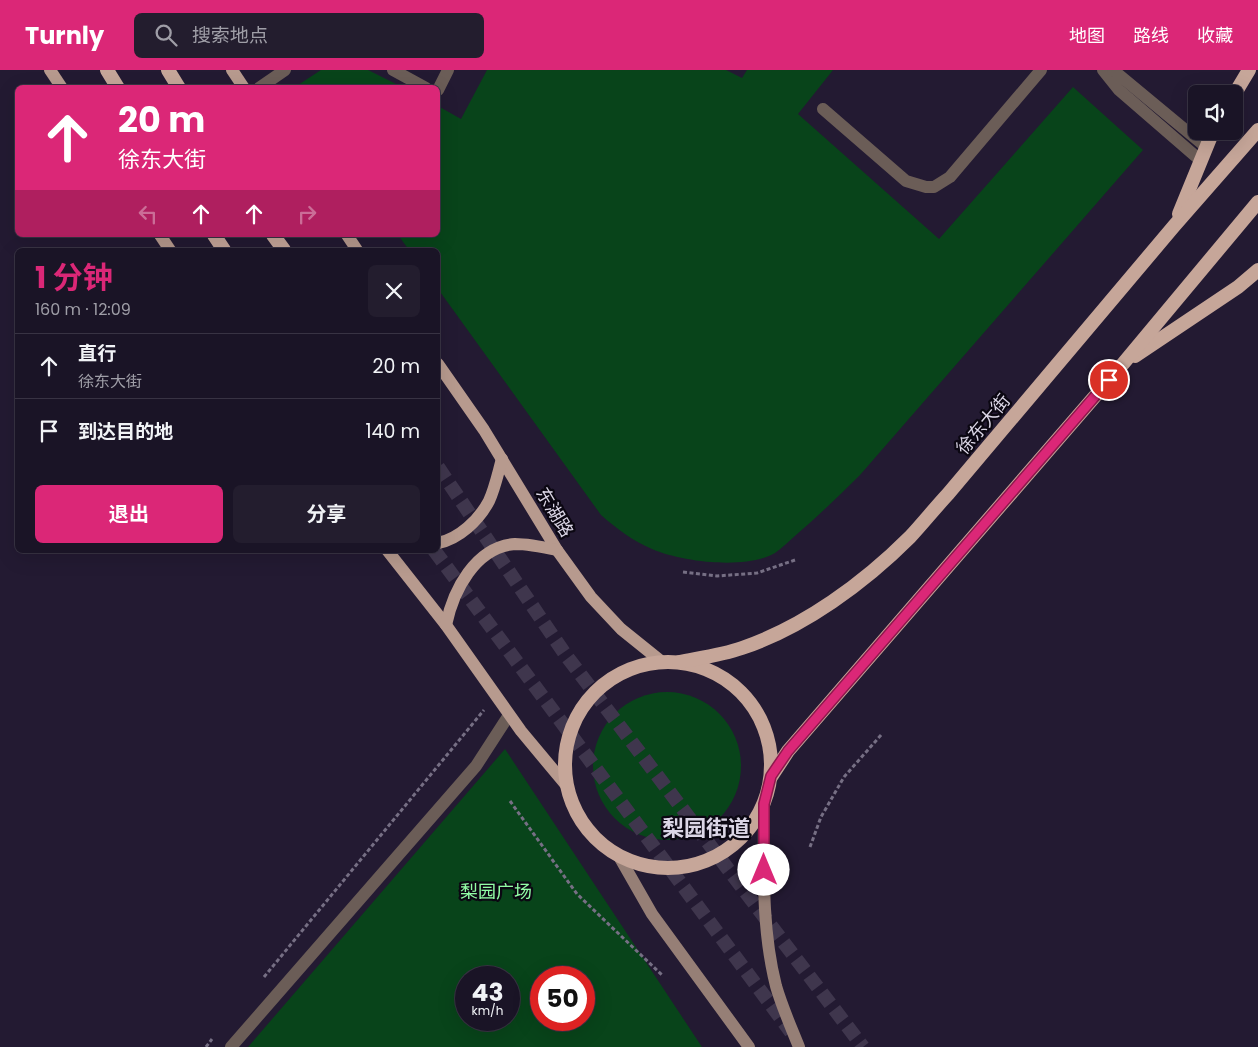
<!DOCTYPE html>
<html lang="zh">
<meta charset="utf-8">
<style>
:root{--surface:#1a1426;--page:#231d2e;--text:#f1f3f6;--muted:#9f9ea7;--line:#383343;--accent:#db2777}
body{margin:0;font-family:Poppins,"Noto Sans SC",sans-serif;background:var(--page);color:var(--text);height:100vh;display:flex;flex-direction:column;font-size:19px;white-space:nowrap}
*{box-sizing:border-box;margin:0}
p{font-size:16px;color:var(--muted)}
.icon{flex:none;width:28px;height:28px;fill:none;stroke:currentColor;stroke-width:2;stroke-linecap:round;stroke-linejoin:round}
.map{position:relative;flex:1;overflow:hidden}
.sheet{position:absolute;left:15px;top:178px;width:425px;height:305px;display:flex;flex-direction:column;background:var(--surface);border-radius:8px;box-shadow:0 5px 20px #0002,0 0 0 1px var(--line)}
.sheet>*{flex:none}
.banner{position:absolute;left:15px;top:15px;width:425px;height:152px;border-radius:8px;box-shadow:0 5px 20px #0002,0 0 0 1px var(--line);background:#db2777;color:#fff;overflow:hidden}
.fabs{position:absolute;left:1188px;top:15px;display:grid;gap:10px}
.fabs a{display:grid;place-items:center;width:55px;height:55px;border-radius:8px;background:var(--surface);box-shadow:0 5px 20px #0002,0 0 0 1px var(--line);font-size:25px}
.speed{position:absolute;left:455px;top:896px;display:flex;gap:10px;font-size:25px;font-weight:700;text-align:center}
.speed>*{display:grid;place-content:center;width:65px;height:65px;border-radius:50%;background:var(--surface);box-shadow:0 5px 20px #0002,0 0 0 1px var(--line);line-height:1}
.speed small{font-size:12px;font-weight:400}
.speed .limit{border:8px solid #d22;background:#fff;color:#111}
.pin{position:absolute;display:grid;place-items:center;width:42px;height:42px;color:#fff;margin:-21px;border:2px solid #fff;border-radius:50%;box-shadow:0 1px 5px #0007}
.me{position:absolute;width:55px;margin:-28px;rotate:0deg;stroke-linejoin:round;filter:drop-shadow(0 0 4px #0008)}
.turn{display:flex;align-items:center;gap:18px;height:105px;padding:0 20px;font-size:22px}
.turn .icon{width:65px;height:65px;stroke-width:2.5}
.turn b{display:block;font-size:35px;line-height:42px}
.lanes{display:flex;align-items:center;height:48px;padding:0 20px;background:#0003;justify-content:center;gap:25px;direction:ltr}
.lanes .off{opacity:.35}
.round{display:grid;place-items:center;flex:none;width:52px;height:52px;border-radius:8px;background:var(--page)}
.summary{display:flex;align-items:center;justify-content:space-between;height:85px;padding:0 20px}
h1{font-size:30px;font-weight:700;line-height:38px;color:var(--accent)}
.action{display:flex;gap:10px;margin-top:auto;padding:10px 20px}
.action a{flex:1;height:58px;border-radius:8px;background:var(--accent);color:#fff;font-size:20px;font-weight:700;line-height:58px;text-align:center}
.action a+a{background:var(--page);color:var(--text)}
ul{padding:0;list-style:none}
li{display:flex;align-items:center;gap:15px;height:65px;padding:0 20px;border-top:1px solid var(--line)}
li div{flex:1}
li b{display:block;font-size:19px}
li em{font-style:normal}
header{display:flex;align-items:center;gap:30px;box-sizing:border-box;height:70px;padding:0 25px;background:var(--accent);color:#fff}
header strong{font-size:24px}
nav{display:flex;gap:28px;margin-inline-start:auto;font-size:18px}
.search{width:350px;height:45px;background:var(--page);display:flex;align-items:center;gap:12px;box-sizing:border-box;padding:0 18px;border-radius:8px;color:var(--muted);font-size:19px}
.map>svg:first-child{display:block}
.green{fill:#08441a;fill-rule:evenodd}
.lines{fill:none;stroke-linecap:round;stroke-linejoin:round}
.trunk-tunnel{stroke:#3f364d;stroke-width:14;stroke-dasharray:14 7;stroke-linecap:butt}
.path{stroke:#766f84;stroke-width:3;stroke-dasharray:4 2.5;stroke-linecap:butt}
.service{stroke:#6b5d57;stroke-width:12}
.minor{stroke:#6b5d57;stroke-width:12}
.secondary{stroke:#967f76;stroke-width:12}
.primary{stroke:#b79a8e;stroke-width:12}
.trunk{stroke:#c6a699;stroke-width:14}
.route-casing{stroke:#8e194d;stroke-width:12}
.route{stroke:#db2777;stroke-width:9}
.labels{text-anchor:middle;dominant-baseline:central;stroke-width:4.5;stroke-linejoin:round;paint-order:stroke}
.street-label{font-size:18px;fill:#dbd6e6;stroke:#0b0712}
.park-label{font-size:18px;fill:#92fda5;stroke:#0b0712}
.district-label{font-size:22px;font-weight:bold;fill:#dbd6e6;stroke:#0b0712}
</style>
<header>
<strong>Turnly</strong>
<div class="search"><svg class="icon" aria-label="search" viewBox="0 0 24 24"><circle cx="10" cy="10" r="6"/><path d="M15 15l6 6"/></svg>搜索地点</div>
<nav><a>地图</a><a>路线</a><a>收藏</a></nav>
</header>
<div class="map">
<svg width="1258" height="977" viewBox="0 0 1258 977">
<rect width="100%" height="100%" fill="#231a32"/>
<!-- green -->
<g class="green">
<path d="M 321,0 L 368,0 L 402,17 L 295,17 Z"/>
<path d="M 487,0 L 726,0 L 742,8 L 747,0 L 833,0 L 798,44 L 939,169 L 1073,17 L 1143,80 L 860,405 C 839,426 818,446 796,465 C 789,471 782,478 775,483 C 746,500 682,492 652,479 C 633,471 617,459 601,445 L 438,219 L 438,180 L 409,180 L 398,165 L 438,165 L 438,36 L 461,49 Z"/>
<circle cx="667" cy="696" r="74"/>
<path d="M 505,679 L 702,977 L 248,977 ZM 466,908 L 509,908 L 509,950 L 466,950 ZM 541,908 L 584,908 L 584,950 L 541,950 Z"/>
</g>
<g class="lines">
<!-- trunk-tunnel -->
<g class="trunk-tunnel">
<path d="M 438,397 L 565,584 L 863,977"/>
<path d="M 434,480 L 791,962"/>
</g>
<!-- path -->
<g class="path">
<path d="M 683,502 L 717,506 L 757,503 L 795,490"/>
<path d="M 510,731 L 577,824 L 663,906"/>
<path d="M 810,777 L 821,747 L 844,707 L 882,664"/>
<path d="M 264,907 L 484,640"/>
<path d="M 206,977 L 212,969"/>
</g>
<!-- service -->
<g class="service">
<path d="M 393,0 L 426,18"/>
<path d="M 1103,0 L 1119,20 L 1201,91"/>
<path d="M 1113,0 L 1206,77"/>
<path d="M 259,18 L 285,0"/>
<path d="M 438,20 L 448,0"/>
<path d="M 823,39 L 906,111 L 926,117 L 934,117 L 950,107 L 1041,0"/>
</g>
<!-- minor -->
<path class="minor" d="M 231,977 L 476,696 L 509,645"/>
<!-- secondary -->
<g class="secondary">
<path d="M 764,734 C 764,795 761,857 776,916 C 782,937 791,957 799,977"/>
<path d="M 620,788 L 652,844 L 749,977"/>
</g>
<!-- primary -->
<g class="primary">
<path d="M 50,0 L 62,18"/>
<path d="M 232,0 L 244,18"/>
<path d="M 160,165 L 170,180"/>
<path d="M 347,165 L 357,180"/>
<path d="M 438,294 L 484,360 L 557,480 L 591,527 L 621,559 L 662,592"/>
<path d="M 438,473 C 459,469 479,450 489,431 C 495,418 498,403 502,389"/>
<path d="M 387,480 L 446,555 L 521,661 L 566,715"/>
<path d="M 446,555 C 453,521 475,477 515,474 C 529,474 543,477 557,480"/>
</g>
<!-- trunk -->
<g class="trunk">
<path d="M 107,0 L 118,18"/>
<path d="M 168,0 L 179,18"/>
<path d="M 1234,25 L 1249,0"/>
<path d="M 1179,144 L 1213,61"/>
<path d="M 214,165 L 224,180"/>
<path d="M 273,165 L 284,180"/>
<path d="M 1135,286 L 1238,217 L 1258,200"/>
<circle cx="668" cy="695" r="103"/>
<path d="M 679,592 C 699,588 722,585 742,578 C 804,557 864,513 910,467 C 923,453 935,438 948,424 L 1174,156 L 1258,60"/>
<path d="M 771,707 L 788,681 L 1122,295 L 1258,132"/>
</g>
</g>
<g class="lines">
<!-- route casing -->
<g class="route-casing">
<path id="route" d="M 764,800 L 764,734 L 771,706 L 788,681 L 1109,310"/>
</g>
<!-- route -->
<use href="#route" class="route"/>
</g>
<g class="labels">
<!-- street labels -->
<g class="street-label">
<text transform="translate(983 354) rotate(-50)">徐东大街</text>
<text transform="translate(555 442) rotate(59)">东湖路</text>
</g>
<!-- park labels -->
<g class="park-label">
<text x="496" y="821">梨园广场</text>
</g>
<!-- district labels -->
<g class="district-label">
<text x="706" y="758">梨园街道</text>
</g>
</g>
</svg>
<div class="fabs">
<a><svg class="icon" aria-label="sound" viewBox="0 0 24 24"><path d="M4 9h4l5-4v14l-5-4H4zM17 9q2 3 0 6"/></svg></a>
</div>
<div class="speed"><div>43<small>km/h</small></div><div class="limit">50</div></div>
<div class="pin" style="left:1109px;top:310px;background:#d93025"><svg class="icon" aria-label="arrive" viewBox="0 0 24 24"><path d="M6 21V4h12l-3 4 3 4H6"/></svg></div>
<svg class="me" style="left:764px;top:800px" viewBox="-20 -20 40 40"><circle r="19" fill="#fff"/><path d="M0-13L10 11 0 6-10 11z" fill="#db2777"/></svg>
<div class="banner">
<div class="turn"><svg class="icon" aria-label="ahead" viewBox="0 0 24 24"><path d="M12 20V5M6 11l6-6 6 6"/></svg><div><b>20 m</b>徐东大街</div></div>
<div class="lanes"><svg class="icon off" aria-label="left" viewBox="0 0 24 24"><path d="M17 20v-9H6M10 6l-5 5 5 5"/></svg><svg class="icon" aria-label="ahead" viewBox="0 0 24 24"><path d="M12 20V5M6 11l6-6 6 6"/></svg><svg class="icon" aria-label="ahead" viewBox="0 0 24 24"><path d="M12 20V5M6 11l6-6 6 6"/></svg><svg class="icon off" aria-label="right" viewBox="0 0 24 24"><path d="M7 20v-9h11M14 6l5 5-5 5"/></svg></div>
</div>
<section class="sheet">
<div class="summary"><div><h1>1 分钟</h1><p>160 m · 12:09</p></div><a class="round"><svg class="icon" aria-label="close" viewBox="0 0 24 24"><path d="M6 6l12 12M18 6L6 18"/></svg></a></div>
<ul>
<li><svg class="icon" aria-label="ahead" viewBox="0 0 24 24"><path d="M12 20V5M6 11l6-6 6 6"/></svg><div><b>直行</b><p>徐东大街</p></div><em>20 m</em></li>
<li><svg class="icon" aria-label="arrive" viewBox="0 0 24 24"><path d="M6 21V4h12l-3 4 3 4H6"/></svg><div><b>到达目的地</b></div><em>140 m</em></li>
</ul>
<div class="action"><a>退出</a><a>分享</a></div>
</section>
</div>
